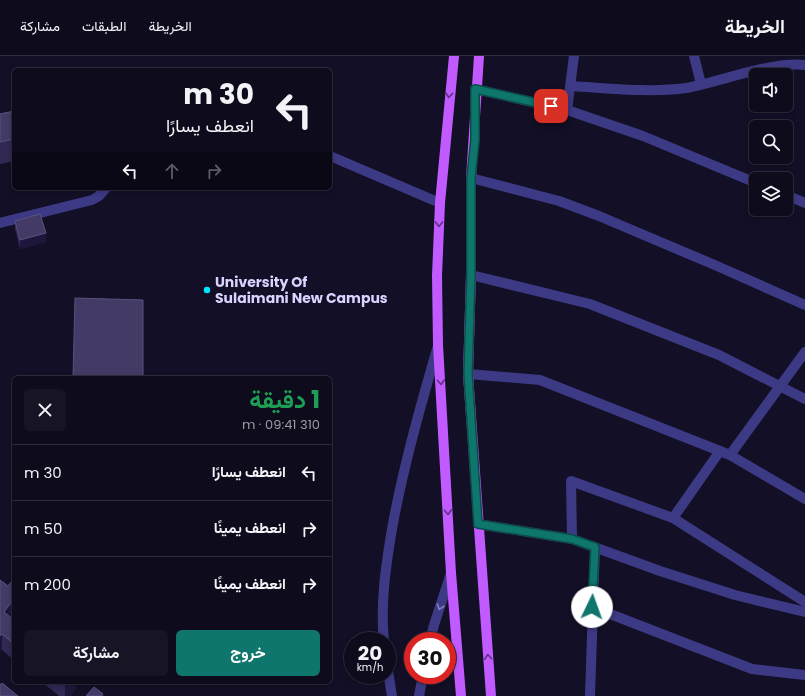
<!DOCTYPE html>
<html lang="ar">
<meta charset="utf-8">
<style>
:root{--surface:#0e0b1c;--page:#171425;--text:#f1f3f6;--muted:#9b9ba3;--line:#2e2b3b;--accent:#0f766e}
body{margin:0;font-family:Poppins,Vazirmatn,sans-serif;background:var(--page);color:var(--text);direction:rtl;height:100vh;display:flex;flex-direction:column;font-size:15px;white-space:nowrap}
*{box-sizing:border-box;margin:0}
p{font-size:13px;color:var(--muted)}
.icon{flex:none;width:22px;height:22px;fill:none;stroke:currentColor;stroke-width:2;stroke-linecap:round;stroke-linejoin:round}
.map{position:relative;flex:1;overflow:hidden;direction:ltr}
.details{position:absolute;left:12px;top:320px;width:320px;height:308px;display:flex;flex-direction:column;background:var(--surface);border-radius:6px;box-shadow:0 2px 6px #0003,0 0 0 1px var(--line);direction:rtl}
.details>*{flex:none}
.guide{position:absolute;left:12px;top:12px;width:320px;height:122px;border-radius:6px;box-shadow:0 2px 6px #0003,0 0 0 1px var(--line);direction:rtl;background:#0e0b1c;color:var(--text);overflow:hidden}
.tools{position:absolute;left:749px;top:12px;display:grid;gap:8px}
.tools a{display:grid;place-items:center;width:44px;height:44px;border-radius:6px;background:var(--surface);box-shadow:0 2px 6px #0003,0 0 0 1px var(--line);font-size:20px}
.speed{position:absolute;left:344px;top:576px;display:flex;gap:8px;font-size:20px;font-weight:700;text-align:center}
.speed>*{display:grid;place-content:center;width:52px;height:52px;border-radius:50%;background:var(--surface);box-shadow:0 2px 6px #0003,0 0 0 1px var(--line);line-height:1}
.speed small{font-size:10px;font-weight:400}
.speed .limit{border:6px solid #d22;background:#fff;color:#111}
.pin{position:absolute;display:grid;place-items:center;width:34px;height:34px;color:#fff;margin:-17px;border-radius:8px;box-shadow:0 2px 6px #0006}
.me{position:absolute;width:44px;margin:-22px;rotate:3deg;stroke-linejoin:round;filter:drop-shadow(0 0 3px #0008)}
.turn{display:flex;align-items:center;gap:14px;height:84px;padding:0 12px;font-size:18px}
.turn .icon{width:52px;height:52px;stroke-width:2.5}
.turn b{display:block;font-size:28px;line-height:34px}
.lanes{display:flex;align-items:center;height:38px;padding:0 12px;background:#0003;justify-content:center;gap:20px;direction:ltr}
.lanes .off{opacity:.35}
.round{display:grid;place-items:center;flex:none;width:42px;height:42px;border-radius:6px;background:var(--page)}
.summary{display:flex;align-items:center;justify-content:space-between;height:68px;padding:0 12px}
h1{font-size:24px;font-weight:700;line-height:30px;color:#1e9e55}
.primary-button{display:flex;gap:8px;margin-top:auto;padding:8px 12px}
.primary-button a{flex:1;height:46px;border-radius:6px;background:var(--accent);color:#fff;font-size:16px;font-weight:700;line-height:46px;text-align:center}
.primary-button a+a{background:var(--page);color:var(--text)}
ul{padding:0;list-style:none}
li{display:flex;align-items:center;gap:12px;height:56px;padding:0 12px;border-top:1px solid var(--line)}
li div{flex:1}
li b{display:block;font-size:15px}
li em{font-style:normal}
header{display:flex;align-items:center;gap:24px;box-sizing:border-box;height:56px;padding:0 20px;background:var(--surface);border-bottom:1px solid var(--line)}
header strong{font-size:19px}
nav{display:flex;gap:22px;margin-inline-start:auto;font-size:14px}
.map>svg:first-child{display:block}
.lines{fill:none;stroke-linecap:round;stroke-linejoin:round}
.minor{stroke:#3d3a85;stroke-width:10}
.major{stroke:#c25bff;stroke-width:10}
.wall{fill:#312854}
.shaded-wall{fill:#1d163a}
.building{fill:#433a66;stroke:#5a527e}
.oneway{stroke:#623188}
.oneway2{stroke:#837fbc}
.route-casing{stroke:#0a4d48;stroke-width:10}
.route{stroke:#0f766e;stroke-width:7}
.poi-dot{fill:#00e5ff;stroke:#130f26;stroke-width:1.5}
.labels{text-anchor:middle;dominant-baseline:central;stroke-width:3;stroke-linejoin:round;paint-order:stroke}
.poi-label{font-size:14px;font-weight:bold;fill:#d9d4ff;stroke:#130f26;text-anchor:start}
</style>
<header>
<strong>الخريطة</strong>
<nav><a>الخريطة</a><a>الطبقات</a><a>مشاركة</a></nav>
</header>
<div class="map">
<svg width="805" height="640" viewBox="0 0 805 640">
<rect width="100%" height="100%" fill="#130f26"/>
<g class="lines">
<!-- minor -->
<g class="minor">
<path d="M 694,0 L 701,28"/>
<path d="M 570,30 C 608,32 648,37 686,32 C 720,26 772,5 805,9"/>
<path d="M 475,33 L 567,54 L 643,80 L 756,127"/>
<path d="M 567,54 L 574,0"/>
<path d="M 330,100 L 440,147"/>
<path d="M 471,122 L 559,145 L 599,160 L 717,210 L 805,249"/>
<path d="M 786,139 L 805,147"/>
<path d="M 0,167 L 92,144 L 99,140 L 106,132"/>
<path d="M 471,219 L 590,248 L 719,299 L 805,343"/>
<path d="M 468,318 L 540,324 L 730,399 L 805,443"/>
<path d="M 730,399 L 805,296"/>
<path d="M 673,462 L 720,395"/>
<path d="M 478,468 L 572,483 L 660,515 L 735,539 L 805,556"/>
<path d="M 572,483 L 571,425 L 673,462 L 805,546"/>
<path d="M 592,551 L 752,613 L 805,619"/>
<path d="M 384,585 C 380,548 386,509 392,473 C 403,412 420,352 437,293"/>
<path d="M 430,585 L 434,569 L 451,517"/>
<path d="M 387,609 L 392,640"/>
<path d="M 419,640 L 423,619"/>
<path d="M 590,640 L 595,491"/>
</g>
<!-- major -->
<g class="major">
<path d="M 454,0 L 440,147 L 437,220 L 438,289 L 451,517 L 461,640"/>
<path d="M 479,0 L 471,122 L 471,219 L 468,318 L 491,640"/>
</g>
</g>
<!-- wall -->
<g class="wall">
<path d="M 14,55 L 14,105 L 0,108 L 0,58 Z"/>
<path d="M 15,165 L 46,186 L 20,193 L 15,173 Z"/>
<path d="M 0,524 L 8,530 L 14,524 L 14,559 L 12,562 L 14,564 L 14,604 L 2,594 Z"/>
<path d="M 42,626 L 76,626 L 76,632 L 70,640 L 59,640 Z"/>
</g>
<!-- shaded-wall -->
<g class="shaded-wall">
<path d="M 46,177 L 46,186 L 20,193 L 20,184 Z"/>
<path d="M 14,543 L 14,559 L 4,572 L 4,556 Z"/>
<path d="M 2,578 L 2,594 L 0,596 L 0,580 Z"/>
<path d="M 68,626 L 76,626 L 76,632 L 70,640 L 65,640 L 65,629 Z"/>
</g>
<!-- building -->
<g class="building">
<path d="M 14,55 L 14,83 L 0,86 L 0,58 Z"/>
<path d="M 40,158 L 46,177 L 20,184 L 15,165 Z"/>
<path d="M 75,242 L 143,244 L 143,322 L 73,322 Z"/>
<path d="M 0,524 L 8,530 L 13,524 L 14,524 L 14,543 L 4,556 L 14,564 L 14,588 L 2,578 L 0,580 Z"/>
<path d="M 61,626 L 68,626 L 65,629 Z"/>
<path d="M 2,627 L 18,640 L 0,640 L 0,629 Z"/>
<path d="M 94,631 L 103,638 L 102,640 L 86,640 Z"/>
</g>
<!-- one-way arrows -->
<defs><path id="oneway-chevron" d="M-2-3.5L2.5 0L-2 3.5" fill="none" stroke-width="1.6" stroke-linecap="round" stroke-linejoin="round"/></defs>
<g class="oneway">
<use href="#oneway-chevron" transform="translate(449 39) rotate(96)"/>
<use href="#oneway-chevron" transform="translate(439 168) rotate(91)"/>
<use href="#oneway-chevron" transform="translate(441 326) rotate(87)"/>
<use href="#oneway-chevron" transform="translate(448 456) rotate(87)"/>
<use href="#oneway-chevron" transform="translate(488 601) rotate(-94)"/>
</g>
<use class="oneway2" href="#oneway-chevron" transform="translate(440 551) rotate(109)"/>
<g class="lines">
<!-- route casing -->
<g class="route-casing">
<path id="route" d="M 551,50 L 475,33 L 475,84 L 471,122 L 471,219 L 468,318 L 478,468 L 572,483 L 595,491 L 592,551"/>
</g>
<!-- route -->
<use href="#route" class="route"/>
</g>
<!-- markers -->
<circle class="poi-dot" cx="207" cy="234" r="4"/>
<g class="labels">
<!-- poi labels -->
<g class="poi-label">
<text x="215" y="226">University Of<tspan x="215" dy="16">Sulaimani New Campus</tspan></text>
</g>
</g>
</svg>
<div class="tools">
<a><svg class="icon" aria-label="sound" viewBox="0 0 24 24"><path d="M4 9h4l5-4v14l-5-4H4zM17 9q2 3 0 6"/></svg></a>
<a><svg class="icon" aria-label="search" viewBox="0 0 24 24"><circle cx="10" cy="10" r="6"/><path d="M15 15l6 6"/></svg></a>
<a><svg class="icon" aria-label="layers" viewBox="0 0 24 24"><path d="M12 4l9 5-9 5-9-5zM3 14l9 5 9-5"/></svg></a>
</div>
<div class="speed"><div>20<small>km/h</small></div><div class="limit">30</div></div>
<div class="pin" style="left:551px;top:50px;background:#d93025"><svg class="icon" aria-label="arrive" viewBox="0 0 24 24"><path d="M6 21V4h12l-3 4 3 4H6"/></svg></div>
<svg class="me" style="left:592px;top:551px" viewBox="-20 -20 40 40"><circle r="19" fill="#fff"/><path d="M0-13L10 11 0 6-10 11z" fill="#0f766e"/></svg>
<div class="guide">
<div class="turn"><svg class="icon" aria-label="left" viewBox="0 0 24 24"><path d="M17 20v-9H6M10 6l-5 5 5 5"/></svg><div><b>30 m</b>انعطف يسارًا</div></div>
<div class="lanes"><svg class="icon" aria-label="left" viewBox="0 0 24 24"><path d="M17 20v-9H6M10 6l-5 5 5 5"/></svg><svg class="icon off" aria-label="ahead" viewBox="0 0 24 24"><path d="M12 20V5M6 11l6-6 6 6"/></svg><svg class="icon off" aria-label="right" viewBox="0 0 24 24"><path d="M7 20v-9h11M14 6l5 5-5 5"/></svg></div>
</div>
<section class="details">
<div class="summary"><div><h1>1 دقيقة</h1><p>310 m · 09:41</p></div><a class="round"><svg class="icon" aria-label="close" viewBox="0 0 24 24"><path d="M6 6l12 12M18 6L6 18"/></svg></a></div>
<ul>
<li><svg class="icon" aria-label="left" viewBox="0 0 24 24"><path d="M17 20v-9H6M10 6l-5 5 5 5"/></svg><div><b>انعطف يسارًا</b></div><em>30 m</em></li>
<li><svg class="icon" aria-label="right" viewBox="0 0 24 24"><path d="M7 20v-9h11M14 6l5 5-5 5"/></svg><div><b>انعطف يمينًا</b></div><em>50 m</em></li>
<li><svg class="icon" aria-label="right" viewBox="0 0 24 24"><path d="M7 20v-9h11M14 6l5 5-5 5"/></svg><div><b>انعطف يمينًا</b></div><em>200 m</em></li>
</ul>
<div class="primary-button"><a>خروج</a><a>مشاركة</a></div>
</section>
</div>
